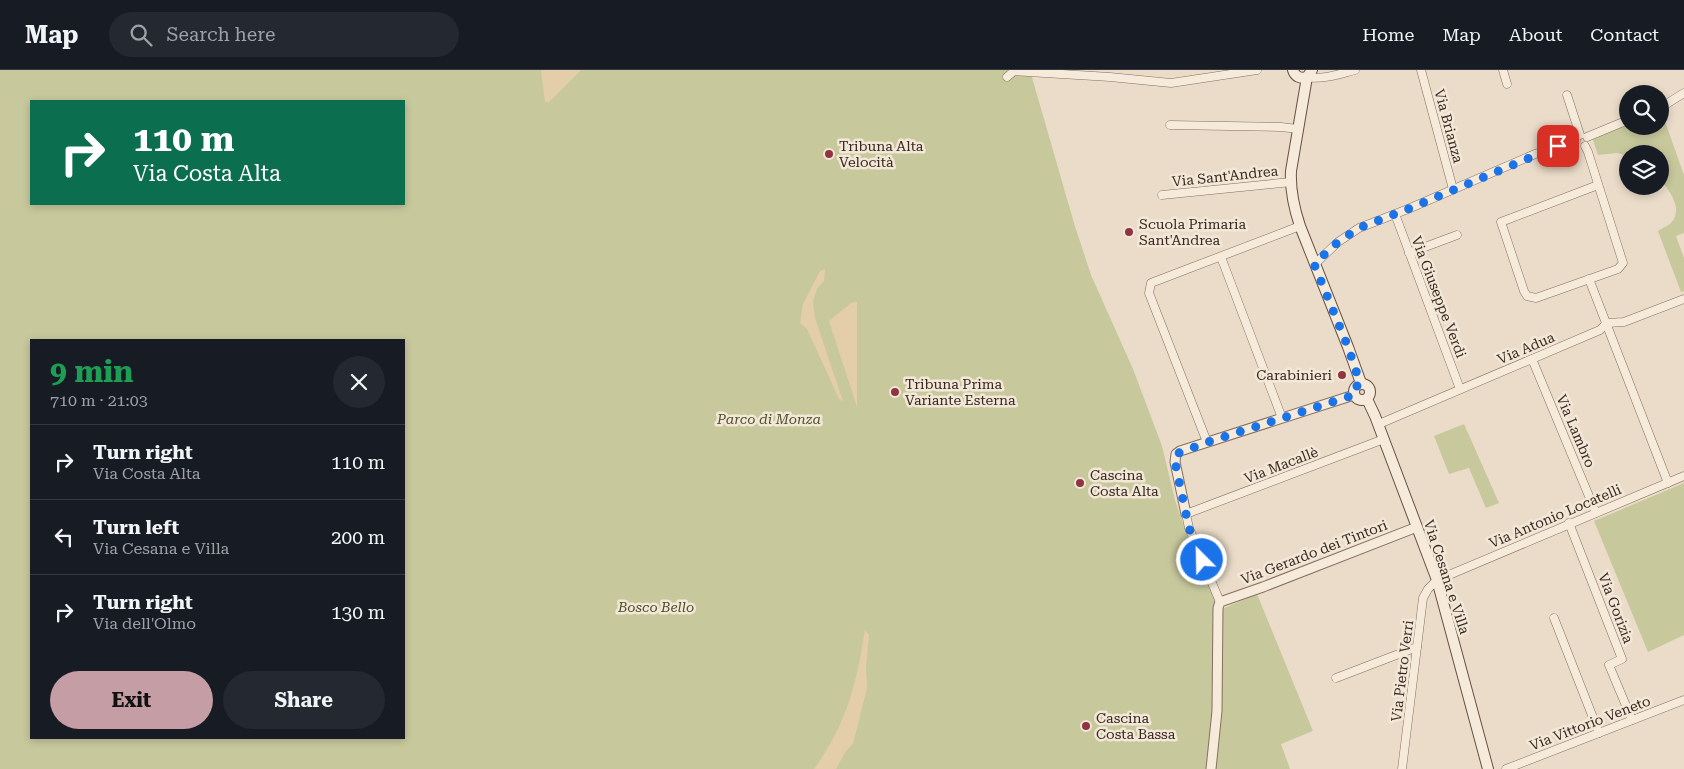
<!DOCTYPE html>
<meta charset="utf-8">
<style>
:root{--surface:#171b24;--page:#242831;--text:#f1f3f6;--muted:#9ea1a6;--line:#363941;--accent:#c59da4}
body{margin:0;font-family:"Roboto Serif",serif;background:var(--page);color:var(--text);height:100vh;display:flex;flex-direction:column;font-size:19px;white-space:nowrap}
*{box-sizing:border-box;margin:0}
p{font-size:16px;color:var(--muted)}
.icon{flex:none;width:28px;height:28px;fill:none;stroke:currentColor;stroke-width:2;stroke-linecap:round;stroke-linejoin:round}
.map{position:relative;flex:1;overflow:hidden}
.sheet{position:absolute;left:30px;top:269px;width:375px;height:400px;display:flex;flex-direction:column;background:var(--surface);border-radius:0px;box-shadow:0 2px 8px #0003}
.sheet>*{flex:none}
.guide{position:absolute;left:30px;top:30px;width:375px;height:105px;border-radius:0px;box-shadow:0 2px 8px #0003;background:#0b6e4f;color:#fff;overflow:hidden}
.tools{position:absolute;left:1619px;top:15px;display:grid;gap:10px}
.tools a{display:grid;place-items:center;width:50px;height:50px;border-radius:50%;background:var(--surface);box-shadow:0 2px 8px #0003;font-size:25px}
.pin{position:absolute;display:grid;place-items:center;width:42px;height:42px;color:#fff;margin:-21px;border-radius:10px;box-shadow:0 2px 8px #0006}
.me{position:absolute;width:55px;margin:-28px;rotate:337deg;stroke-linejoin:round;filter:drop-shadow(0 0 4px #0008)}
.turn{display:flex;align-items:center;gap:18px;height:105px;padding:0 20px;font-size:22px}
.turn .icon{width:65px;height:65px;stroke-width:2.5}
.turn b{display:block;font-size:35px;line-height:42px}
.round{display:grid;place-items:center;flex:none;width:52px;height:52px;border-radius:26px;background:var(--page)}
.head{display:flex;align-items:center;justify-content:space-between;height:85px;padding:0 20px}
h1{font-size:30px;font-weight:700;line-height:38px;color:#1e9e55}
.cta{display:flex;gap:10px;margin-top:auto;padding:10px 20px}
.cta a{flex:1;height:58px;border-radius:30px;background:var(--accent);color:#111;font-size:20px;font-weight:700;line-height:58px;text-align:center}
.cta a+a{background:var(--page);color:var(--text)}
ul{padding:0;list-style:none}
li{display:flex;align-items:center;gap:15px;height:75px;padding:0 20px;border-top:1px solid var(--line)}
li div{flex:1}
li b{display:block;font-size:19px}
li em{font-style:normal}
header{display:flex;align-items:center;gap:30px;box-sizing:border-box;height:70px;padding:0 25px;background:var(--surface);border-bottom:1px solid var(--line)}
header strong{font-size:24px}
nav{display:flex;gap:28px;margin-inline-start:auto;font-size:18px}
.search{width:350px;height:45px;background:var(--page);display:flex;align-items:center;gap:12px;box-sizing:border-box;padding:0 18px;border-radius:28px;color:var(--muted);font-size:19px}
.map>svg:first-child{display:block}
.green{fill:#c8c89d;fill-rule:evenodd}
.sand{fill:#e4cda9}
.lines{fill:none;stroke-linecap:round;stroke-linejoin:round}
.minor-casing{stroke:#856f5f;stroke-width:9}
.tertiary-casing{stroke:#856f5f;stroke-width:11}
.secondary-casing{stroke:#675042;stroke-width:12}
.minor{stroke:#f6ebdb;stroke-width:8}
.tertiary{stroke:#f6ebdb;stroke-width:9}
.secondary{stroke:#f6ebdb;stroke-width:10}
.route{stroke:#1a73e8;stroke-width:9;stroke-dasharray:0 16.2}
.poi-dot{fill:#8f3440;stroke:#f3e8d8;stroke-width:2}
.labels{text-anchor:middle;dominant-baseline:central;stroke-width:5;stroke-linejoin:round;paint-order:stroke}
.street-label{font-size:14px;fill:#372921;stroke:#f3e8d8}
.poi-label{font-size:14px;fill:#372921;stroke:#f3e8d8;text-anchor:start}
.park-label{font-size:14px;font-style:italic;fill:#4d522a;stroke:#f3e8d8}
</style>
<header>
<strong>Map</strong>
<div class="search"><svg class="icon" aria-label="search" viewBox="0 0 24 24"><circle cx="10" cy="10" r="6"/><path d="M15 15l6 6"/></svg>Search here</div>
<nav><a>Home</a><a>Map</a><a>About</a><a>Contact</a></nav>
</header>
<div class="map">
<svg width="1684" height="699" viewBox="0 0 1684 699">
<rect width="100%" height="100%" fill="#ebdcc9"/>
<!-- green -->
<g class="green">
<path d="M 0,0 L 1031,0 L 1031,4 L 1074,153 L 1091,205 L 1133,299 L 1162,376 L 1175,430 L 1189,471 L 1214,524 L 1214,636 L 1206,699 L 0,699 ZM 31,31 L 404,31 L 404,134 L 31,134 ZM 31,270 L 404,270 L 404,668 L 31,668 Z"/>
<path d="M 1662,43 L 1684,105 L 1684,163 L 1676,166 L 1684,188 L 1684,221 L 1681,222 L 1658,161 C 1662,158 1668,156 1671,153 C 1684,139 1669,120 1660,109 L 1660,84 L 1628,84 L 1627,86 L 1617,83 L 1598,85 L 1592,67 L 1627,55 L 1628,56 L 1660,56 L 1660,44 Z"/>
<path d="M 1464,354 L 1499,433 L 1486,438 L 1469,398 L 1449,404 L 1434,366 Z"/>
<path d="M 1684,413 L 1684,565 L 1648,582 L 1594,451 Z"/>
<path d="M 1257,524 L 1313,661 L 1281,674 L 1290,699 L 1215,699 L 1222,645 L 1220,594 L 1222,539 Z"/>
</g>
<!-- sand -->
<g class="sand">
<path d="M 541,0 L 581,0 L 549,32 L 545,32 Z"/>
<path d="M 825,199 L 824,211 L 817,219 L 813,231 L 815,248 L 843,331 L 839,329 L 807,259 L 800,253 L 803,234 L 820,201 Z"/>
<path d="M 857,232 L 857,337 L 829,251 L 851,233 Z"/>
<path d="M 865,560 L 869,565 L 866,597 L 867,618 L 853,674 L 846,681 L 836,699 L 814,699 C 847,653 856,615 865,560 Z"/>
</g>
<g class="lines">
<!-- minor casing -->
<g class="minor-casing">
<g id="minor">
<path d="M 1421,0 L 1453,119"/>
<path d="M 1503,0 L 1507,14"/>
<path d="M 1007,7 L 1014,1 L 1110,7 L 1171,13 L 1257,0"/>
<path d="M 1307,7 C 1323,10 1339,4 1355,0"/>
<path d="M 1567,25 L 1580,65"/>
<path d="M 1660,38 L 1684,23"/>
<path d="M 1170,55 L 1281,57 L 1298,59"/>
<path d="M 1587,67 L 1628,50"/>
<path d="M 1585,76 L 1588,82 L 1623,193 L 1618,199 L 1536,228 L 1527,226 L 1524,221 L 1501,152 L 1598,115"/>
<path d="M 1162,125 L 1291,112"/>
<path d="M 1395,144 L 1460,319"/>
<path d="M 1409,183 L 1457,165"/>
<path d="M 1221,187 L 1282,348"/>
<path d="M 1315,194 L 1338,172 L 1359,158 L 1408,139 L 1535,84 L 1576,71"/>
<path d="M 1589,209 L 1668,413"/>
<path d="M 1532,289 L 1596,443"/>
<path d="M 1379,354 L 1600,260 L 1607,253 L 1624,252 L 1684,229"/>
<path d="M 1207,372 L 1149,223 L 1151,213 L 1300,156"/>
<path d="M 1569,453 L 1622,589 L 1609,595 L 1632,650"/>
<path d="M 1220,532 L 1189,458 L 1186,444 L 1384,369"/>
<path d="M 1554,548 L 1599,663"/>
<path d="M 1336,608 L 1417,577"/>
<path d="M 1402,699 L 1423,528 L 1428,519 L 1437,510 L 1684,406"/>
<path d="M 1506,699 L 1684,630"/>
</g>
</g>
<!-- tertiary casing -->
<g class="tertiary-casing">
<g id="tertiary">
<path d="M 1186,444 L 1175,392 L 1176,384 L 1180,381 L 1354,325"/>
<path d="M 1211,699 L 1217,641 L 1218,538 L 1220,532 L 1263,517 L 1417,457"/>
</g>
</g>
<!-- secondary casing -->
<g class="secondary-casing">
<g id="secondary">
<path d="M 1293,0 C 1295,7 1301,9 1307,7 L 1312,0"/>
<path d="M 1307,7 L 1291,101 C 1290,120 1294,138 1300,156 L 1348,277 L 1361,313"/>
<circle cx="1362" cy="322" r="8"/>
<path d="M 1367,329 L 1375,346 L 1437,510 L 1488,699"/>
</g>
</g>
<!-- minor -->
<use href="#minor" class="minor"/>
<!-- tertiary -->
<use href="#tertiary" class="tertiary"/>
<!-- secondary -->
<use href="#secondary" class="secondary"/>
</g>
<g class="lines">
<!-- route -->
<path class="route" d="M 1202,490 L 1189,458 L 1175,392 L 1176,384 L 1208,372 L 1354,325 L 1354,319 L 1360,313 L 1348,277 L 1314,194 L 1338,172 L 1359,158 L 1408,139 L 1558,76"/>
</g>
<!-- markers -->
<g class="poi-dot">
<circle cx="829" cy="84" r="5"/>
<circle cx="1129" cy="162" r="5"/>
<circle cx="1342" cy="305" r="5"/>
<circle cx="895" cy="322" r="5"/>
<circle cx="1080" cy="413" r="5"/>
<circle cx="1086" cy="656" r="5"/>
</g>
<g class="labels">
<!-- street labels -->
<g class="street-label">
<text transform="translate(1449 56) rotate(75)">Via Brianza</text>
<text transform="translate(1225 106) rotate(-6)">Via Sant'Andrea</text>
<text transform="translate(1439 227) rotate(69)">Via Giuseppe Verdi</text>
<text transform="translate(1526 278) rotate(-23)">Via Adua</text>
<text transform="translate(1576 361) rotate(67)">Via Lambro</text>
<text transform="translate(1281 395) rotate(-21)">Via Macallè</text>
<text transform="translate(1555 446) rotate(-23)">Via Antonio Locatelli</text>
<text transform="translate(1314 482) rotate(-21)">Via Gerardo dei Tintori</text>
<text transform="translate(1447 507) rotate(72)">Via Cesana e Villa</text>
<text transform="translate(1616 538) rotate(69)">Via Gorizia</text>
<text transform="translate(1402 601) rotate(-83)">Via Pietro Verri</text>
<text transform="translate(1590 653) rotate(-21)">Via Vittorio Veneto</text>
</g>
<!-- poi labels -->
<g class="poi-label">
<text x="839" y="76">Tribuna Alta<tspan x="839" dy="16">Velocità</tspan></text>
<text x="1139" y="154">Scuola Primaria<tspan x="1139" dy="16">Sant'Andrea</tspan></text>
<text x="1332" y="305" text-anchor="end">Carabinieri</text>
<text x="905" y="314">Tribuna Prima<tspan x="905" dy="16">Variante Esterna</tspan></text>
<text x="1090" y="405">Cascina<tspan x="1090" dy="16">Costa Alta</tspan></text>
<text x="1096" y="648">Cascina<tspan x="1096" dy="16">Costa Bassa</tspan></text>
</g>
<!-- park labels -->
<g class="park-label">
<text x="769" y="349">Parco di Monza</text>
<text x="656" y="537">Bosco Bello</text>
</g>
</g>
</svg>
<div class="tools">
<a><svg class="icon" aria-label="search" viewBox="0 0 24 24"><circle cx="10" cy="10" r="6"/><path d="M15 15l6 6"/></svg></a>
<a><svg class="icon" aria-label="layers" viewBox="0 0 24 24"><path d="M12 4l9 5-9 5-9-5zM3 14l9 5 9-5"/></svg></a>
</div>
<div class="pin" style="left:1558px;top:76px;background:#d93025"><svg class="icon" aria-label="arrive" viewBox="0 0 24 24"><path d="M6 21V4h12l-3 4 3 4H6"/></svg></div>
<svg class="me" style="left:1202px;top:490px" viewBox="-20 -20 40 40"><circle r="17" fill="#1a73e8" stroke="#fff" stroke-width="3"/><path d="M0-11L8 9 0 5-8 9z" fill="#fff"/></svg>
<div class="guide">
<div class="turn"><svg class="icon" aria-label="right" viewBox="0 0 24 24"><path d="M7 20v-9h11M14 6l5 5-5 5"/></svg><div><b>110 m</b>Via Costa Alta</div></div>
</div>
<section class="sheet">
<div class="head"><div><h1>9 min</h1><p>710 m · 21:03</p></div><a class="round"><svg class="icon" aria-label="close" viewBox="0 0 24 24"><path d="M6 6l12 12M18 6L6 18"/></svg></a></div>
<ul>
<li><svg class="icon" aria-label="right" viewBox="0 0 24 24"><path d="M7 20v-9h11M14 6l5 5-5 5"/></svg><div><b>Turn right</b><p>Via Costa Alta</p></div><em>110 m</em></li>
<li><svg class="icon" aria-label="left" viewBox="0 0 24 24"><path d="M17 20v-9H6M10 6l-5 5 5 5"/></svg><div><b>Turn left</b><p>Via Cesana e Villa</p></div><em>200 m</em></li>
<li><svg class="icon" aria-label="right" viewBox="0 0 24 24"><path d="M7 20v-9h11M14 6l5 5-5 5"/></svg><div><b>Turn right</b><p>Via dell'Olmo</p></div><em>130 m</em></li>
</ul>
<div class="cta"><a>Exit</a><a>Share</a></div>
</section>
</div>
